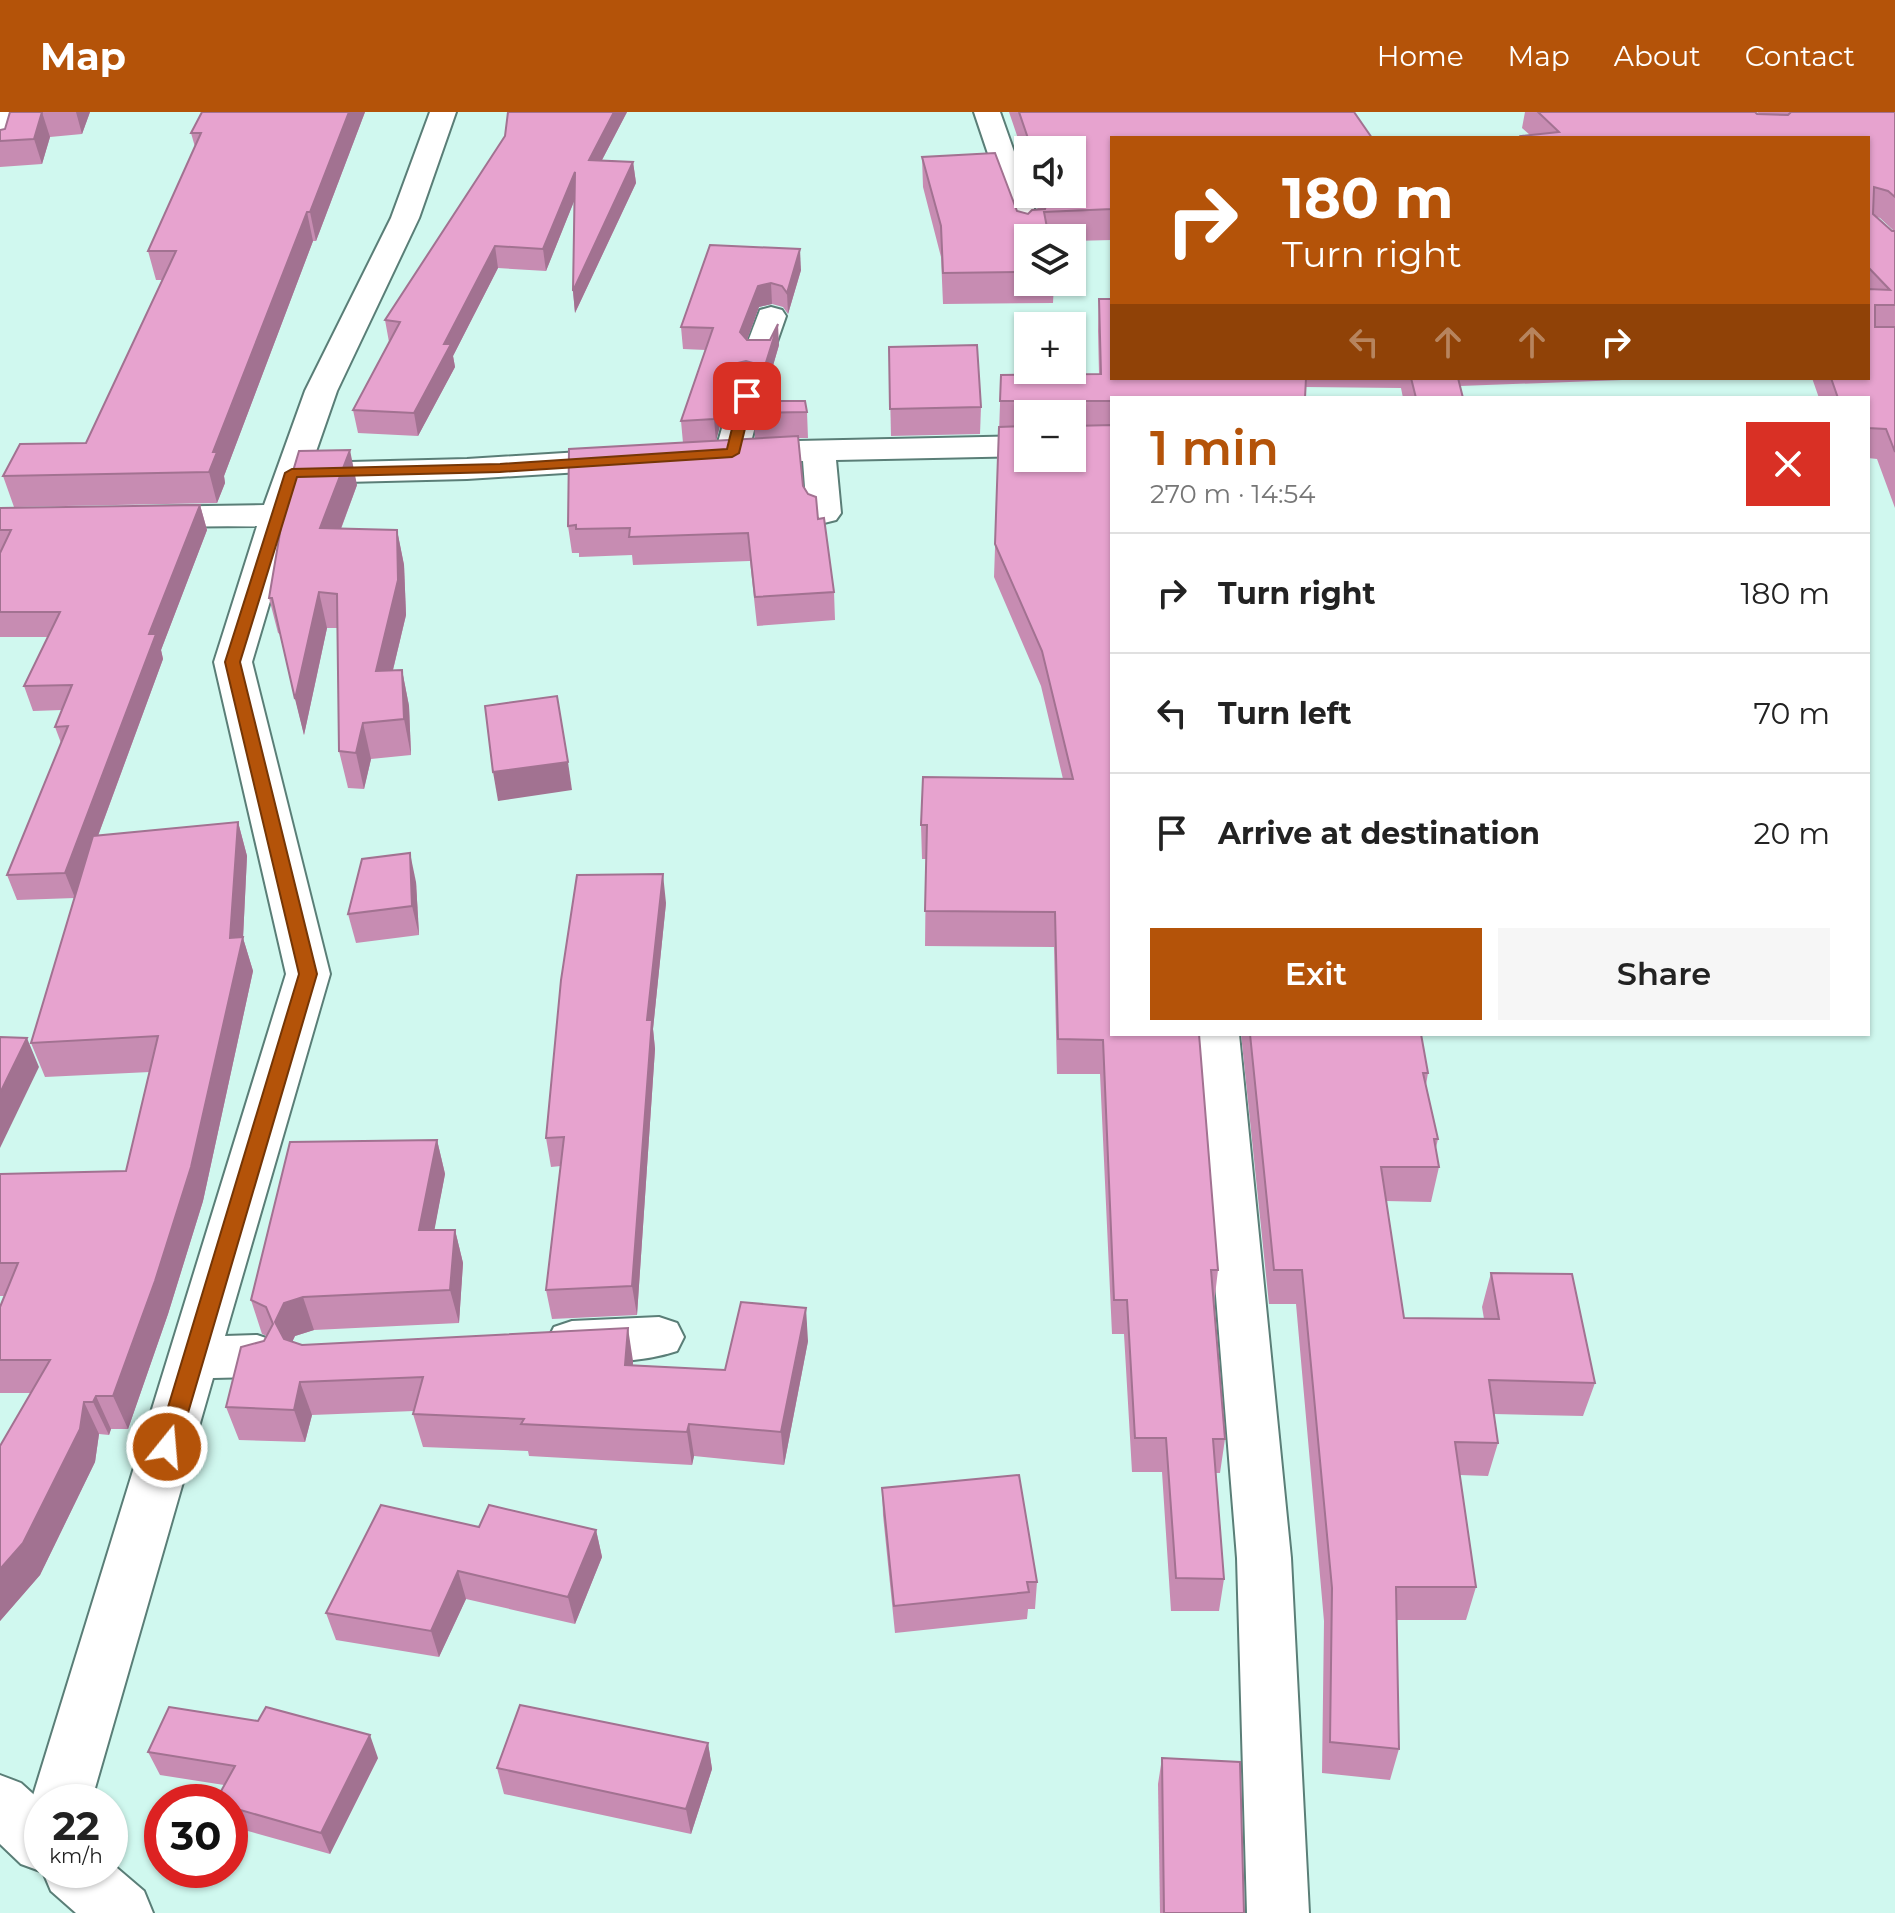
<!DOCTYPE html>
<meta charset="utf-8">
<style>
:root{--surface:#fff;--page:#f6f6f6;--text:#222;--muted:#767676;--line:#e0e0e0;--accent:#b45309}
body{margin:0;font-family:Montserrat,sans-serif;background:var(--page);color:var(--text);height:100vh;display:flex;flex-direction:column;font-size:30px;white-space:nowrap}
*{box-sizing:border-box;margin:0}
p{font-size:26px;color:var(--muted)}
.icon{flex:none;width:44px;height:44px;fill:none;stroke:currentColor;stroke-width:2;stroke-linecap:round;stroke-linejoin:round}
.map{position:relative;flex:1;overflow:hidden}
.side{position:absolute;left:1110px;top:284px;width:760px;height:640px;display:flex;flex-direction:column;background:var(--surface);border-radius:0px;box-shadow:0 2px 6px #0004}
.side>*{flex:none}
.banner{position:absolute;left:1110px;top:24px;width:760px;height:244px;border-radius:0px;box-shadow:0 2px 6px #0004;background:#b45309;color:#fff;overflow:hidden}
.buttons{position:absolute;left:1014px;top:24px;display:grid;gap:16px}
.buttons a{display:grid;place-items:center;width:72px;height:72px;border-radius:0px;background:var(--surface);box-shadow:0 2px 6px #0004;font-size:40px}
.speed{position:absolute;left:24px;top:1672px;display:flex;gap:16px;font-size:40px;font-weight:700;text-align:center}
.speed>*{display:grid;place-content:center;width:104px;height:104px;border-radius:50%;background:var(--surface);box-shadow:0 2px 6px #0004;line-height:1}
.speed small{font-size:20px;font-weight:400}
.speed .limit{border:12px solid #d22;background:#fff;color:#111}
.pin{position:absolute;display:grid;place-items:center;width:68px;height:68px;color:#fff;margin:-34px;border-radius:16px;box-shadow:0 4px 12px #0006}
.me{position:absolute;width:88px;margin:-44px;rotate:17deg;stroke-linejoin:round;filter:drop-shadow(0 0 6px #0008)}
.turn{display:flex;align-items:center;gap:28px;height:168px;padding:0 40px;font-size:36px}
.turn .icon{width:104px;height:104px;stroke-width:2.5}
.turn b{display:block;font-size:56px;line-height:68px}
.lanes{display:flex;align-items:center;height:76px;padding:0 40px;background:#0003;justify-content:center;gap:40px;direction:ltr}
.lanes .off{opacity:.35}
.round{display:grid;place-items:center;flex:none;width:84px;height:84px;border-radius:0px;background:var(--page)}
.summary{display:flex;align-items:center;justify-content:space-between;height:136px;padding:0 40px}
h1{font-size:48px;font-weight:600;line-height:60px;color:var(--accent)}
.cta{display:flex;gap:16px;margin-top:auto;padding:16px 40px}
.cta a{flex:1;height:92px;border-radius:0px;background:var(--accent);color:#fff;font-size:32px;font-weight:600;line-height:92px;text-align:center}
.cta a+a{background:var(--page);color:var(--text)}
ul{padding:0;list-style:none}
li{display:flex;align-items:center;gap:24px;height:120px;padding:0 40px;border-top:2px solid var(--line)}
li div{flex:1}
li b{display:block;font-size:30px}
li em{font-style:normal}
header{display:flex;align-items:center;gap:48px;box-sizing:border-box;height:112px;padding:0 40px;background:var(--accent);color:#fff}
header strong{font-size:38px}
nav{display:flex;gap:44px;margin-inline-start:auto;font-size:28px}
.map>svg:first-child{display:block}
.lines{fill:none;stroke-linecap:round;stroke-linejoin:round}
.minor-casing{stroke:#5a7e77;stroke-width:4}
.major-casing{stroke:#5a7e77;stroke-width:4}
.minor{fill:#fff;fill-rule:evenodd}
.major{fill:#fff;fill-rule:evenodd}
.wall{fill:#c78cb2;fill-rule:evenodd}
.shaded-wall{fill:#a27291}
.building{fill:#e7a3cf;stroke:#a27291;stroke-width:2}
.route{fill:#b45309;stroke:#753606;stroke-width:2}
</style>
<header>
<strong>Map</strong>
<nav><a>Home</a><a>Map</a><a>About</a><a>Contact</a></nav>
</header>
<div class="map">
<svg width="1895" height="1801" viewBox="0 0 1895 1801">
<rect width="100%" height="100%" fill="#d0f8ef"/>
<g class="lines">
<!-- minor casing -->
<g class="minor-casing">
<g id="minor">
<path d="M 0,0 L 22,0 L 10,42 L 0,44 Z"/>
<path d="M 430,0 L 456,0 L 419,106 L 337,279 L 312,351 L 467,347 L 629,337 L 641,340 L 646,347 L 641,354 L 629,357 L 467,367 L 305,371 L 252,550 L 330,862 L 225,1224 L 257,1223 L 275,1229 L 282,1244 L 275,1259 L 257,1265 L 213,1266 L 91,1690 L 42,1690 L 42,1711 L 31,1690 L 286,862 L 214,550 L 257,414 L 143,415 L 131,412 L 126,405 L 131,398 L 143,395 L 264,393 L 305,279 L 391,106 Z"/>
<path d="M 974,0 L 1000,0 L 1043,122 L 1041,126 L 1028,126 L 1028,130 L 1019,128 L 1015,122 Z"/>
<path d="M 771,195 L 782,198 L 786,204 L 771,247 L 760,249 L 749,247 L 744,240 L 760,198 Z"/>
<path d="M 747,274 L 758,277 L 763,284 L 751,330 L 1028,324 L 1028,344 L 836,348 L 841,401 L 836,408 L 824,411 L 812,408 L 807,401 L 803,349 L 732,351 L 720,348 L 715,341 L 731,284 L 736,277 Z"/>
<path d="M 1195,922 L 1239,922 L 1291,1446 L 1309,1801 L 1247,1801 L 1237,1446 Z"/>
<path d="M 659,1205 L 677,1211 L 684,1225 L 677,1239 C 645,1250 586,1254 554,1243 L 547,1229 L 554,1215 L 572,1209 Z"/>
</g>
</g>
<!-- major casing -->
<g class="major-casing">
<path id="major" d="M 0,1663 L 21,1671 L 42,1690 L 42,1758 L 110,1758 L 110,1750 L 144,1779 L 153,1801 L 76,1801 L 51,1779 L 43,1760 L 21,1752 L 0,1732 Z"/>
</g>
<!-- minor -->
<use href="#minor" class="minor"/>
<!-- major -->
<use href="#major" class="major"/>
</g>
<!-- wall -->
<g class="wall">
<path d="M 10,0 L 90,0 L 82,22 L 50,25 L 42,52 L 0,55 L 0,18 L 5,17 Z"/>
<path d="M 202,0 L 365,0 L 316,129 L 313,129 L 224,364 L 225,371 L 217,391 L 14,395 L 3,364 L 86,331 L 162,168 L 156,168 L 148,139 L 195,35 L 191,21 Z"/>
<path d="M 508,0 L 627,0 L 602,48 L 633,50 L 636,71 L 575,201 L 573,179 L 574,89 L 546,159 L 498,156 L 453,244 L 455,255 L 418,324 L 358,321 L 353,298 L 389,230 L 385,208 L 505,24 Z"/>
<path d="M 1009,0 L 1354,0 L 1112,26 L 1112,128 L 1072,129 L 1072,126 L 1028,126 L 1028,170 L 1054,170 L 1053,191 L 943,192 L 941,145 L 923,75 L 922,45 L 1017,99 L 1028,102 L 1038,98 L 1032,82 L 1072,82 L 1072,38 L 1028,38 L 1028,70 L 1028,56 Z"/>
<path d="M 1525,0 L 1755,0 L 1759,2 L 1757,0 L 1895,0 L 1895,396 L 1877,347 L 1868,346 L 1868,286 L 1819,286 L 1812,266 L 1868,266 L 1868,26 L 1521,26 L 1521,24 L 1530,23 L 1522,16 ZM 1877,105 L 1880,106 L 1894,119 L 1892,119 Z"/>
<path d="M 710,133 L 801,158 L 788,202 L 783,195 L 772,192 L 759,195 L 747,228 L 779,233 L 765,281 L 759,274 L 748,271 L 735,274 L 728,283 L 716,329 L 755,326 L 753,301 L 771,282 L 772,289 L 807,300 L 808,326 L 798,326 L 803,374 L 818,407 L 834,480 L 835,508 L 757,514 L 750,449 L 633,453 L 632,443 L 579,445 L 579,441 L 572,441 L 568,414 L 683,331 L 681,309 L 706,238 L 683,237 L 681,215 Z"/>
<path d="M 1099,187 L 1112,266 L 1623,266 L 1622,268 L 1460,274 L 1463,286 L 1403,286 L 1401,276 L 1306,275 L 1112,286 L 1112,922 L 1218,1158 L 1214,1192 L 1225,1327 L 1220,1361 L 1216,1361 L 1224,1467 L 1219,1499 L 1171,1499 L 1162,1360 L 1132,1360 L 1124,1222 L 1112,1222 L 1100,962 L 1057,962 L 1054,835 L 925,834 L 926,747 L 922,747 L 921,713 L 1063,667 L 1041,574 L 994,465 L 1001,263 L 1099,262 L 1098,219 ZM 1028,302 L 1072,302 L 1072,346 L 1028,346 Z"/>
<path d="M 889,235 L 981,295 L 980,322 L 891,324 Z"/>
<path d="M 357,373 L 341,417 L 397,418 L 404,453 L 406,503 L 393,558 L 402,558 L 409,594 L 411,643 L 371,647 L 364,677 L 348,676 L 339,639 L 337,516 L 327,516 L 304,623 L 280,522 L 278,521 L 269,486 L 281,410 L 280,403 Z"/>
<path d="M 200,393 L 207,418 L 161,538 L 163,547 L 98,724 L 238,710 L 247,744 L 243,826 L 253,859 L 203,1089 L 168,1202 L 128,1317 L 111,1317 L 109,1323 L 99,1322 L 95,1350 L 40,1463 L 0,1509 L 0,1334 L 31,1281 L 0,1281 L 0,1195 L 5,1184 L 0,1184 L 0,1062 L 126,1059 L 150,960 L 45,965 L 31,931 L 75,786 L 17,788 L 7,763 L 61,631 L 55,615 L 62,598 L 33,599 L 24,574 L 48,525 L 0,525 L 0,396 Z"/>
<path d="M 416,770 L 419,823 L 356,831 L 348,802 Z"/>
<path d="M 666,791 L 653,917 L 655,937 L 637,1203 L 552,1207 L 546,1178 L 561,1054 L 551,1055 L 546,1026 Z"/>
<path d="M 1241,922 L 1421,922 L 1428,961 L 1426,973 L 1438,1027 L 1436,1036 L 1439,1055 L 1431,1090 L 1386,1089 L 1404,1206 L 1484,1207 L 1482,1195 L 1491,1161 L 1595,1271 L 1583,1304 L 1494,1302 L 1498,1331 L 1488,1364 L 1460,1363 L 1476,1475 L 1466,1508 L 1396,1508 L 1399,1637 L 1390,1668 L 1322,1661 L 1324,1509 L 1296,1192 L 1269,1192 Z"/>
<path d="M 437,1028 L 445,1062 L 434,1118 L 455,1118 L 463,1151 L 459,1211 L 314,1218 L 295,1224 L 292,1230 L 302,1233 L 633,1249 L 633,1253 L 725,1258 L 808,1229 L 784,1353 L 694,1344 L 692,1353 L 529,1344 L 528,1339 L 423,1335 L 413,1302 L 414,1299 L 312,1303 L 305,1330 L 239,1328 L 226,1295 L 267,1224 L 262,1222 L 251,1188 Z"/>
<path d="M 882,1376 L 1037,1470 L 1035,1497 L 1028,1497 L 1027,1507 L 895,1521 L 883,1403 Z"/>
<path d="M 479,1415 L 596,1418 L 602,1445 L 575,1512 L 466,1487 L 439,1545 L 336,1528 L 326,1501 Z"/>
<path d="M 708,1631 L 712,1657 L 691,1722 L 504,1682 L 497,1656 Z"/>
<path d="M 148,1640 L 378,1646 L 330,1742 L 230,1714 L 230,1690 L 224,1673 L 160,1663 Z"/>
<path d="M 1162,1646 L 1244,1801 L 1160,1801 L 1158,1672 Z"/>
</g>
<!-- shaded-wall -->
<g class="shaded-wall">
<path d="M 42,0 L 50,25 L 42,52 L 34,27 Z"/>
<path d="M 76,0 L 90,0 L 82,22 Z"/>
<path d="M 349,0 L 365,0 L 316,129 L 310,100 Z"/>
<path d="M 614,0 L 627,0 L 591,69 L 589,48 Z"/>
<path d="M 633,50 L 636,71 L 575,201 L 573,179 Z"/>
<path d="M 575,60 L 577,82 L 546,159 L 543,137 Z"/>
<path d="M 307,100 L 313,129 L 224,364 L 225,371 L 217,391 L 209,360 L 213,340 Z"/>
<path d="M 495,134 L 498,156 L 453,244 L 455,255 L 418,324 L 414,301 L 444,232 Z"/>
<path d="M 800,137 L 801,158 L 788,202 L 787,181 Z"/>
<path d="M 771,171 L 772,192 L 759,195 L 742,242 L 740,220 L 758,174 Z"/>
<path d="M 778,212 L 779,233 L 765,281 L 763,260 Z"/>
<path d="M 746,249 L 748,271 L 735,274 L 728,283 L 716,329 L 714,307 L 726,261 L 734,252 Z"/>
<path d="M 350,338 L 357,373 L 328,451 L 320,416 Z"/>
<path d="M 200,393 L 207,418 L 161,538 L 163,547 L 75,786 L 65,761 L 149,522 Z"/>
<path d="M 397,418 L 404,453 L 406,503 L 384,595 L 376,559 Z"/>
<path d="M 319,480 L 327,516 L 304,623 L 295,587 Z"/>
<path d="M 402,558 L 409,594 L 411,643 L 404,607 Z"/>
<path d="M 363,611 L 371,647 L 364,677 L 356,641 Z"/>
<path d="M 568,650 L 572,678 L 498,689 L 493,660 Z"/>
<path d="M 238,710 L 247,744 L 243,826 L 253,859 L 203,1089 L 168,1202 L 128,1317 L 113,1284 L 230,826 Z"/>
<path d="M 410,741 L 416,770 L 419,823 L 412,794 Z"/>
<path d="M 663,762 L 666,791 L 653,917 L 655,937 L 637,1203 L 632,1174 L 647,908 Z"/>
<path d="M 27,926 L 39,955 L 0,1036 L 0,981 Z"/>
<path d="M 437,1028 L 445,1062 L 428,1152 L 419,1118 Z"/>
<path d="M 455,1118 L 463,1151 L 459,1211 L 450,1178 Z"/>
<path d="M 303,1185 L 314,1218 L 295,1224 L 286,1243 L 275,1210 L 284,1191 Z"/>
<path d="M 806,1196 L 808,1229 L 784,1353 L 781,1320 Z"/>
<path d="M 628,1216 L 633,1249 L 631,1286 L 625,1253 Z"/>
<path d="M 300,1270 L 312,1303 L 305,1330 L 294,1298 Z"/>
<path d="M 96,1284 L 111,1317 L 109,1323 L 93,1290 Z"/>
<path d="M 84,1290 L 99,1322 L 95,1350 L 40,1463 L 0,1509 L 0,1457 Z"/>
<path d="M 689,1312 L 694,1344 L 692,1353 L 687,1320 Z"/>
<path d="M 596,1418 L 602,1445 L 575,1512 L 568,1485 Z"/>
<path d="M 458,1459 L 466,1487 L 439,1545 L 431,1519 Z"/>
<path d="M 370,1623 L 378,1646 L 330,1742 L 321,1721 Z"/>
<path d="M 708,1631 L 712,1657 L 691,1722 L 686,1697 Z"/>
</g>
<!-- building -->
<g class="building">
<path d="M 10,0 L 42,0 L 34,27 L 0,29 L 0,18 L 5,17 Z"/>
<path d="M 202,0 L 349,0 L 310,100 L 307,100 L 213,340 L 217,340 L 209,360 L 3,364 L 20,332 L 86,331 L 176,139 L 148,139 L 201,21 L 191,21 Z"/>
<path d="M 508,0 L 614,0 L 589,48 L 633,50 L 573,179 L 575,60 L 543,137 L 495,134 L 444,232 L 451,232 L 414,301 L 353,298 L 400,210 L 385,208 L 505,24 Z"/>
<path d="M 1019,0 L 1354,0 L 1372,26 L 1112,26 L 1112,97 L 1044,100 L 1049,126 L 1028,126 L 1028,160 L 943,161 L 941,114 L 922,45 L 995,41 L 1017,99 L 1028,102 L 1032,98 L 1045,97 L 1047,90 L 1044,82 L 1072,82 L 1072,38 L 1032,38 Z"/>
<path d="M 1538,0 L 1755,0 L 1757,2 L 1788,3 L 1791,0 L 1895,0 L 1895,85 L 1888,79 L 1874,75 L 1873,102 L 1892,119 L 1895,119 L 1895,193 L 1875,193 L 1875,215 L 1895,215 L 1895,340 L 1886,317 L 1868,316 L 1868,286 L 1838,286 L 1831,266 L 1868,266 L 1868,177 L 1890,178 L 1868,155 L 1868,26 L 1523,26 L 1521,24 L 1559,20 Z"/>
<path d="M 710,133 L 800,137 L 787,181 L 782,174 L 771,171 L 758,174 L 740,220 L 747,228 L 770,228 L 778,212 L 763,260 L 757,252 L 746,249 L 734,252 L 726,261 L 714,307 L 681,309 L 713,216 L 681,215 Z"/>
<path d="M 1099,187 L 1112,187 L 1112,266 L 1306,266 L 1305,286 L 1112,286 L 1112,289 L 1071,289 L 1071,302 L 1032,302 L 1031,289 L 1000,289 L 1001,263 L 1101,262 Z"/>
<path d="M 977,233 L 981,295 L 890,297 L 889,235 Z"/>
<path d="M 1411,266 L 1458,266 L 1463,286 L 1416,286 Z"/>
<path d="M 758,281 L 771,282 L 769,289 L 805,289 L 807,300 L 753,301 Z"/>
<path d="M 1112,313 L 1112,922 L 1199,922 L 1218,1158 L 1211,1158 L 1225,1327 L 1213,1327 L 1224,1467 L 1176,1466 L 1166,1326 L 1135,1326 L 1127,1188 L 1114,1188 L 1103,928 L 1058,927 L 1055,800 L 925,799 L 927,713 L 921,713 L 923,665 L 1073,667 L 1042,539 L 995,432 L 999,315 L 1028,314 L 1028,346 L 1072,346 L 1072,314 Z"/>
<path d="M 798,324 L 803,374 L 808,382 L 816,385 L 818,407 L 824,406 L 834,480 L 755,485 L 748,421 L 629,425 L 630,416 L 576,417 L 576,413 L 568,414 L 569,337 Z"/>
<path d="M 350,338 L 320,416 L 397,418 L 398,468 L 376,559 L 402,558 L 404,607 L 363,611 L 356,641 L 339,639 L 337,482 L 319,480 L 295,587 L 272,486 L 269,486 L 283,403 L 280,403 L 299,339 Z"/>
<path d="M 200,393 L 149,522 L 156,522 L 65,761 L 7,763 L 68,614 L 55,615 L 72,573 L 24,574 L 60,500 L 0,500 L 0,441 L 11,418 L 0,418 L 0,396 Z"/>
<path d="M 557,584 L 568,650 L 493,660 L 485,594 Z"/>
<path d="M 238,710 L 230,826 L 243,825 L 191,1055 L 155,1169 L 113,1284 L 96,1284 L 93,1290 L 84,1290 L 80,1317 L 23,1431 L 0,1457 L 0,1334 L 50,1248 L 0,1248 L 0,1195 L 18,1151 L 0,1151 L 0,1062 L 126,1059 L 158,924 L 31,931 L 93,724 Z"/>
<path d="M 410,741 L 412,794 L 348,802 L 362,747 Z"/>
<path d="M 663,762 L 647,908 L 652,908 L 632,1174 L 546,1178 L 564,1025 L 546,1026 L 561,868 L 577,763 Z"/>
<path d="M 1250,922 L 1421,922 L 1428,961 L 1423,961 L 1438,1027 L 1434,1027 L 1439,1055 L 1381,1055 L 1404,1206 L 1499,1207 L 1491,1161 L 1572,1162 L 1595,1271 L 1489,1268 L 1498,1331 L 1455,1330 L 1476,1475 L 1396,1475 L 1399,1637 L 1330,1630 L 1332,1476 L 1302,1158 L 1274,1158 Z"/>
<path d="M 0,925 L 27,926 L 0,981 Z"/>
<path d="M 437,1028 L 419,1118 L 455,1118 L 450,1178 L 303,1185 L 284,1191 L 275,1210 L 284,1227 L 302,1233 L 628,1216 L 625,1253 L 725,1258 L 741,1190 L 806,1196 L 781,1320 L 689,1312 L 687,1320 L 521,1312 L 524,1307 L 413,1302 L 423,1265 L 300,1270 L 294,1298 L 226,1295 L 241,1235 L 264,1229 L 273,1212 L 266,1195 L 251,1188 L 290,1030 Z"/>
<path d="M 1019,1363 L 1037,1470 L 1027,1470 L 1029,1480 L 894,1494 L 882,1376 Z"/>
<path d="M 381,1393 L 479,1415 L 489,1393 L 596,1418 L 568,1485 L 458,1459 L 431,1519 L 326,1501 Z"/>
<path d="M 520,1593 L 708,1631 L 686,1697 L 497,1656 Z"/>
<path d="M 169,1595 L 258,1609 L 266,1595 L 370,1623 L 321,1721 L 230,1695 L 230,1690 L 215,1690 L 235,1654 L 148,1640 Z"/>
<path d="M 1162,1646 L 1240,1650 L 1244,1801 L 1164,1801 Z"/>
</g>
<!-- route -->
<path class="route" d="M 747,280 L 753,284 L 739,341 L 732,345 L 500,360 L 297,365 L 240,550 L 317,862 L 178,1335 L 175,1341 L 167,1344 L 159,1341 L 156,1335 L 299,862 L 225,550 L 285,361 L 292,357 L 500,352 L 727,337 L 740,284 Z"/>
</svg>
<div class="buttons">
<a><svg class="icon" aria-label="sound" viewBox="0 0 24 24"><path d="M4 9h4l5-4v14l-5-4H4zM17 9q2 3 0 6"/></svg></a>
<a><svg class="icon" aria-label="layers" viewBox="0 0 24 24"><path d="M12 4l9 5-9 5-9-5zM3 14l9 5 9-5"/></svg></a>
<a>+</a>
<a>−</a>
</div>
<div class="speed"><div>22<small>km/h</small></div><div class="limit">30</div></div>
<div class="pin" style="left:747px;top:284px;background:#d93025"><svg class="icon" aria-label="arrive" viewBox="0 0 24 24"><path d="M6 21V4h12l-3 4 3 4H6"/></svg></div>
<svg class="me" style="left:167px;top:1335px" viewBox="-20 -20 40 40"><circle r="17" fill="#b45309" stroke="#fff" stroke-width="3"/><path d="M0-11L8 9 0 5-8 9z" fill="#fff"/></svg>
<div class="banner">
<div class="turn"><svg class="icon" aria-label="right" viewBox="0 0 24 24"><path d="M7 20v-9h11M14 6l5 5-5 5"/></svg><div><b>180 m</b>Turn right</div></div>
<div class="lanes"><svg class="icon off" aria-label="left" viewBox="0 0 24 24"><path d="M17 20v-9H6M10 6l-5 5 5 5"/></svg><svg class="icon off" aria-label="ahead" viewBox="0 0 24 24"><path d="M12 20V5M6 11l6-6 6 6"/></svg><svg class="icon off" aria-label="ahead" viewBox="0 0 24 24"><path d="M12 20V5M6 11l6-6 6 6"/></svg><svg class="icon" aria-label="right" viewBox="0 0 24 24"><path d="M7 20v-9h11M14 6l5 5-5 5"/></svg></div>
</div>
<section class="side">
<div class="summary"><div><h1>1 min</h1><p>270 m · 14:54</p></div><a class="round" style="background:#d93025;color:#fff"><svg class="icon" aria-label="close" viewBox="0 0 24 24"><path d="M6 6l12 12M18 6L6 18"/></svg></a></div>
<ul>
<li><svg class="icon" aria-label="right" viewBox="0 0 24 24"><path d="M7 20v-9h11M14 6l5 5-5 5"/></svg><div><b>Turn right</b></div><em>180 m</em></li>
<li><svg class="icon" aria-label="left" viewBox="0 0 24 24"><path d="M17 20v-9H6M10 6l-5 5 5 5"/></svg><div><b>Turn left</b></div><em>70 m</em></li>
<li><svg class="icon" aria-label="arrive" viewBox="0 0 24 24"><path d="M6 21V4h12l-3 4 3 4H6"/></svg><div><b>Arrive at destination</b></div><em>20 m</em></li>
</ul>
<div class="cta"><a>Exit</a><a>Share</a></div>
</section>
</div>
